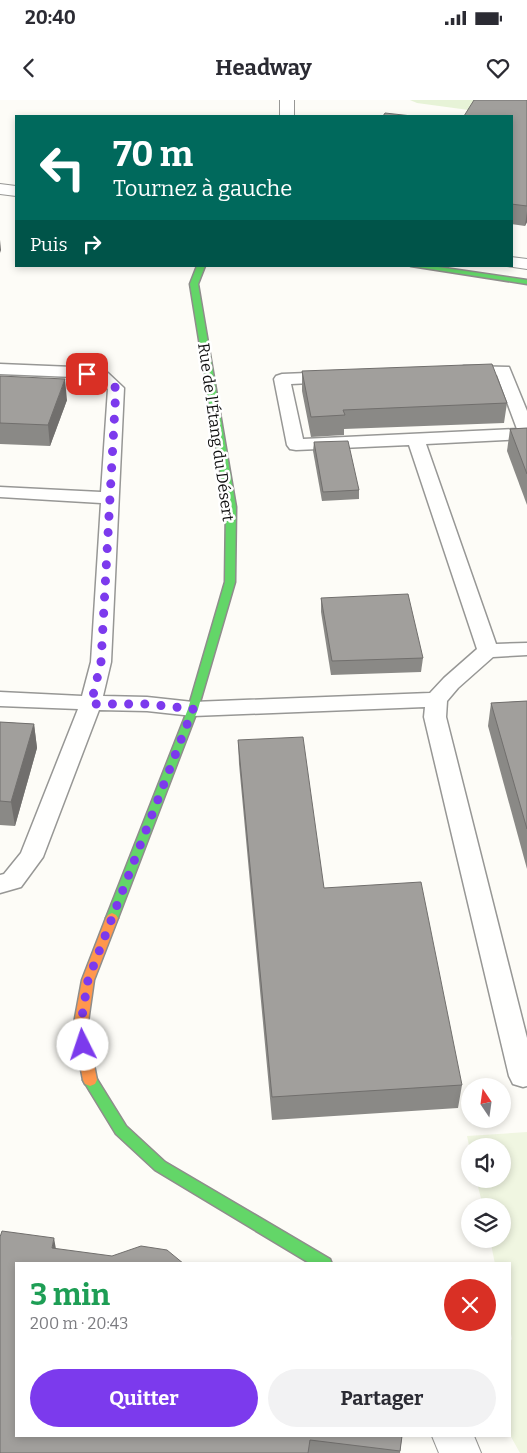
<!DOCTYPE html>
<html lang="fr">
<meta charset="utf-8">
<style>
:root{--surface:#fff;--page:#f2f2f3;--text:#2b2b33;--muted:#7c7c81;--accent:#7c3aed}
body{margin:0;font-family:Bitter,serif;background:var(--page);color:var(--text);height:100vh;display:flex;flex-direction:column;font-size:19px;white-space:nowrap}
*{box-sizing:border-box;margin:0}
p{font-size:16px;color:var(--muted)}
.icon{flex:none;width:28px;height:28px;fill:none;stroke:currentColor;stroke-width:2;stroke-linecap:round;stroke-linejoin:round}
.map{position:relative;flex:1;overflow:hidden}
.sheet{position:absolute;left:15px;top:1162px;width:496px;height:175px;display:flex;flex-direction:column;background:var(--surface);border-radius:0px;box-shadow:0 2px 8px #0003}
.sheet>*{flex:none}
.guide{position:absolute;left:15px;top:15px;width:498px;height:152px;border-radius:0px;box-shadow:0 2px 8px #0003;background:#00695c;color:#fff;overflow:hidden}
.needle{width:32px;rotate:347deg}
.buttons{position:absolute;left:461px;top:978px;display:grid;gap:10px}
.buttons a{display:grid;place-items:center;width:50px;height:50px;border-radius:50%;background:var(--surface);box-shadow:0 2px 8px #0003;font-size:25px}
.pin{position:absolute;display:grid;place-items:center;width:42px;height:42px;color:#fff;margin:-21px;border-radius:10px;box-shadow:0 2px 8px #0006}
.me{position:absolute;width:55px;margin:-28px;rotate:356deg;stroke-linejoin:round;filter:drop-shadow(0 0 4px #0008)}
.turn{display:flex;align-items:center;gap:18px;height:105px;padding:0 15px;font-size:22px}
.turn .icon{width:65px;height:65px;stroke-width:2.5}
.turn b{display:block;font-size:35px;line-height:42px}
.then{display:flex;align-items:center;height:48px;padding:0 15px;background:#0003;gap:10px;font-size:19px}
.round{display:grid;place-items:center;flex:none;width:52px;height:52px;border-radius:26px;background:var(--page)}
.headline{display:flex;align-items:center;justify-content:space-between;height:85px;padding:0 15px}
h1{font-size:30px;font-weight:700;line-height:38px;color:#1e9e55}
.action{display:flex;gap:10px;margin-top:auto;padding:10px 15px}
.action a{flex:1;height:58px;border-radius:30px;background:var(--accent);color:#fff;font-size:20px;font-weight:700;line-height:58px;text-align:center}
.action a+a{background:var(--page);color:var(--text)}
.status{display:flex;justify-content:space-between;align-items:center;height:35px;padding:0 25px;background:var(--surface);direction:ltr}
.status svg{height:14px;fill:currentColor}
header{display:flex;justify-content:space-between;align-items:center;height:65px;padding:0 15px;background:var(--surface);font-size:22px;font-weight:700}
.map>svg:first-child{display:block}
.green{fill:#e7f3d7}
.pitch{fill:#f0f6e1}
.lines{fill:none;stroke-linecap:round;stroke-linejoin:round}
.lane-casing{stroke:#979795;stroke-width:3}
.street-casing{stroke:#979795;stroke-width:2}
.fast-casing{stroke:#8e8d8b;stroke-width:3}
.slow-casing{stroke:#8e8d8b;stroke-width:3}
.lane{fill:#fffffe;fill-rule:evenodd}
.street{fill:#fffffe;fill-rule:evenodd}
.fast{fill:#63d668;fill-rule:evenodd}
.slow{fill:#ff974d;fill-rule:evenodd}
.wall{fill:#8a8986}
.shaded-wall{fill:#716f6d}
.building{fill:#a19f9c;stroke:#716f6d}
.route{stroke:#7c3aed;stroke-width:9;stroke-dasharray:0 16.2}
.labels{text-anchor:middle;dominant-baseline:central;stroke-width:5;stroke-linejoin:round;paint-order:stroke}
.street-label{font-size:16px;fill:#111;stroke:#fff}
</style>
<div class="status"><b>20:40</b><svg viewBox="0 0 49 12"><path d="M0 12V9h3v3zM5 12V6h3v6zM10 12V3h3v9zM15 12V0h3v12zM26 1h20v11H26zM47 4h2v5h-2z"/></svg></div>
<header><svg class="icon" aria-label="back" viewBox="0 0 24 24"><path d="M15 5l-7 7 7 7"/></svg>Headway<svg class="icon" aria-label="heart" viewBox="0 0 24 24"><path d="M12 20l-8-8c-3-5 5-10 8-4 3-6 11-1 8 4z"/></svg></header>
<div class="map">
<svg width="527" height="1353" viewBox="0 0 527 1353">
<rect width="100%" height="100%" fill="#fdfcf7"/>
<!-- green -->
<path class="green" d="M 410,0 L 483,0 L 476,11 L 417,3 Z"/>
<!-- pitch -->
<path class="pitch" d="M 527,1032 L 527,1353 L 520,1353 L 510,1335 L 510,1242 L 512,1239 L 510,1229 L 510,1164 L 495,1164 L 490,1139 L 502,1139 L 502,1106 L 483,1106 L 476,1079 L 502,1079 L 502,1046 L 470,1046 L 470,1050 L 467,1036 Z"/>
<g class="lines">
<!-- lane casing -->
<g class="lane-casing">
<path id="lane" d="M 0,264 L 73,267 L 102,271 L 108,273 L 124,288 L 111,562 L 103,596 L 147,597 L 193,602 L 430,593 L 444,578 L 477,549 L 409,345 L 296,350 L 290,349 L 287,345 L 274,279 L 276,276 L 282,274 L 332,272 L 338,274 L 340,277 L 338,280 L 332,282 L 291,284 L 303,339 L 517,329 L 497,275 L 458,274 L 456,271 L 458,268 L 464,266 L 509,267 L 527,311 L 527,339 L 426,344 L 496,544 L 527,543 L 527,555 L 493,557 L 458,588 L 447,601 L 446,617 L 527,938 L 527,986 L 523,987 L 513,984 L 509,976 L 424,617 L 425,607 L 193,616 L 147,611 L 99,610 L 43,757 L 21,787 L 0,793 L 0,775 L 4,774 L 21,753 L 78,609 L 0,606 L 0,592 L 82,596 L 91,562 L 101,403 L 0,397 L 0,387 L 101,392 L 108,289 L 97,280 L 73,277 L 0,274 Z"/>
</g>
<!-- street casing -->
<g class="street-casing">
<g id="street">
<rect x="280" y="0" width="14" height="16"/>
<path d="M 0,84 L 16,86 L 16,96 L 0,94 Z"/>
<path d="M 511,157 L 527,159 L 527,169 L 507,166 L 511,166 Z"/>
<path d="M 432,1336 L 474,1336 L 481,1353 L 439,1353 Z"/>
</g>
</g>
<!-- fast casing -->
<g class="fast-casing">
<g id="fast">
<path d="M 197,166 L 205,166 L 198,184 L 236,407 L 235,482 L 198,609 L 118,818 L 116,821 L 108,821 L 106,818 L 188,609 L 225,482 L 226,407 L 190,184 Z"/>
<path d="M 411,166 L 431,166 L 527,180 L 527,184 Z"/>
<path d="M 90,974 L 95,976 L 126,1026 L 165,1062 L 330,1159 L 332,1164 L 311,1164 L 155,1070 L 116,1034 L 83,980 L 85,976 Z"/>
</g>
</g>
<!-- slow casing -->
<g class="slow-casing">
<path id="slow" d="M 112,813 L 116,815 L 118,818 L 94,880 L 87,929 L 97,980 L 95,984 L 90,986 L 85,984 L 83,980 L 73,929 L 82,880 L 106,818 L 108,815 Z"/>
</g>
<!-- lane -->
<use href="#lane" class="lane"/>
<!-- street -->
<use href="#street" class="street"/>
<!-- fast -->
<use href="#fast" class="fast"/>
<!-- slow -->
<use href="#slow" class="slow"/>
</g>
<!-- wall -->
<g class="wall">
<path d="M 527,0 L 527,122 L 525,126 L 511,124 L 511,16 Z"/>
<path d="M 302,271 L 507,303 L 504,323 L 344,329 L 344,335 L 311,337 L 302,291 Z"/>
<path d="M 0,276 L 67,300 L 50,346 L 0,344 Z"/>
<path d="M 527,328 L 527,405 L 507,351 L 510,329 Z"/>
<path d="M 314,342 L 359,390 L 359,399 L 322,401 L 313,351 Z"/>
<path d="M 321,498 L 423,558 L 421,572 L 331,575 L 321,512 Z"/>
<path d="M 527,601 L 527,769 L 488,626 L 491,603 Z"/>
<path d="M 0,622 L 34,624 L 37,648 L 15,726 L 0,725 Z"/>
<path d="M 238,640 L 324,788 L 462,985 L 458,1008 L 272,1020 L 239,664 Z"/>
<path d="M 16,1336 L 402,1336 L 400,1353 L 0,1353 Z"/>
</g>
<!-- shaded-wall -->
<g class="shaded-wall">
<path d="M 527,111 L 527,122 L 525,126 Z"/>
<path d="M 0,140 L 1,150 L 0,153 Z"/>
<path d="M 65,279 L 67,300 L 50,346 L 48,325 Z"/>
<path d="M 34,624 L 37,648 L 15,726 L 11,702 Z"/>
<path d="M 54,1138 L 58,1160 L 52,1148 Z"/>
</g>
<!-- building -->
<g class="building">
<path d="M 474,0 L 527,0 L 527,106 L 511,104 L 511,16 L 464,16 Z"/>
<path d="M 385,13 L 412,16 L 383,16 Z"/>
<path d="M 492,264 L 507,303 L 343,310 L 345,315 L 311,317 L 302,271 Z"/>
<path d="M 0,276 L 65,279 L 48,325 L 0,323 Z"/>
<path d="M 527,328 L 527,374 L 510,329 Z"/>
<path d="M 348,341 L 359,390 L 323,392 L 314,342 Z"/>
<path d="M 408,494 L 423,558 L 332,561 L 321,498 Z"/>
<path d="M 527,601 L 527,729 L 491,603 Z"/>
<path d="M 0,622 L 34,624 L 11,702 L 0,701 Z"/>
<path d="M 303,637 L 324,788 L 421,782 L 462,985 L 272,997 L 238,640 Z"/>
<path d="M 2,1131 L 54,1138 L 52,1148 L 112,1156 L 141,1146 L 167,1150 L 184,1164 L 16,1164 L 16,1336 L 402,1336 L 400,1351 L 310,1340 L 308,1353 L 0,1353 L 0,1137 Z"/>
</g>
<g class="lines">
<!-- route -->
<path class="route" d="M 83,945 L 80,929 L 88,880 L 193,609 L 147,604 L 91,604 L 101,562 L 116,288 L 102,276 L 87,274"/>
</g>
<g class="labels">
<!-- street labels -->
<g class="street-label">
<text transform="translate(216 332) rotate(82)">Rue de l'Étang du Désert</text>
</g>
</g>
</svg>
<div class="buttons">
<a><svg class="needle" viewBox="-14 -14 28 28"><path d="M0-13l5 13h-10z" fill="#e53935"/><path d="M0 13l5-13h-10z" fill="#7c7c81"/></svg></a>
<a><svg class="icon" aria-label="sound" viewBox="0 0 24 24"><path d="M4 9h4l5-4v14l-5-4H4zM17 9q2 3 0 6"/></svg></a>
<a><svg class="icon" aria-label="layers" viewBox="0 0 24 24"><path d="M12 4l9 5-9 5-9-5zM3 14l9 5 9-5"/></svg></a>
</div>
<div class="pin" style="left:87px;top:274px;background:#d93025"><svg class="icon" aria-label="arrive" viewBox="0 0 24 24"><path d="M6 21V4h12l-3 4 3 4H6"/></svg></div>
<svg class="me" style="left:83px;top:945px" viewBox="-20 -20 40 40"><circle r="19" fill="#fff"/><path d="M0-13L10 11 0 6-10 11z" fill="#7c3aed"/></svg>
<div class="guide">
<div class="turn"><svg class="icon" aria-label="left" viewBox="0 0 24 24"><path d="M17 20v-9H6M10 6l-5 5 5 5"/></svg><div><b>70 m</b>Tournez à gauche</div></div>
<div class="then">Puis<svg class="icon" aria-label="right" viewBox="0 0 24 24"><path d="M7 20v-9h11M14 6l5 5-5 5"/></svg></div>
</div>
<section class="sheet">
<div class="headline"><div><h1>3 min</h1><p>200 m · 20:43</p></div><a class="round" style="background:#d93025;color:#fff"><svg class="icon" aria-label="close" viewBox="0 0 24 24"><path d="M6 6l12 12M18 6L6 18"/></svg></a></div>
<div class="action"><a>Quitter</a><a>Partager</a></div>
</section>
</div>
